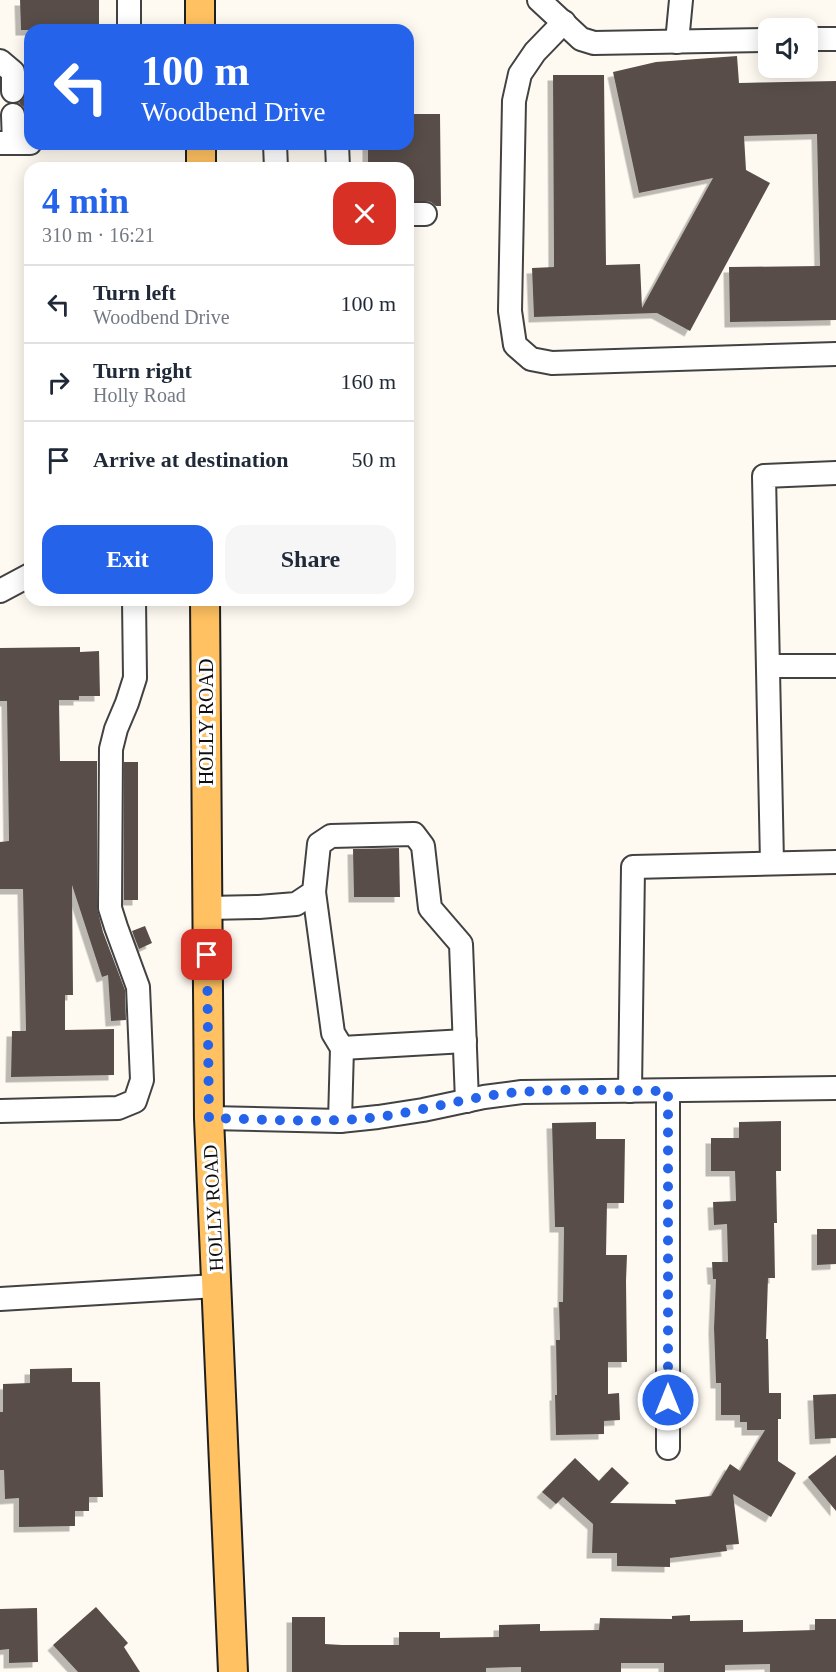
<!DOCTYPE html>
<meta charset="utf-8">
<style>
:root{--surface:#fff;--page:#f6f6f7;--text:#1f2937;--muted:#747a83;--line:#e0e1e3;--accent:#2563eb}
body{margin:0;font-family:Georgia,serif;background:var(--page);color:var(--text);height:100vh;display:flex;flex-direction:column;font-size:22px;white-space:nowrap}
*{box-sizing:border-box;margin:0}
p{font-size:20px;color:var(--muted)}
.icon{flex:none;width:33px;height:33px;fill:none;stroke:currentColor;stroke-width:2;stroke-linecap:round;stroke-linejoin:round}
.map{position:relative;flex:1;overflow:hidden}
.panel{position:absolute;left:24px;top:162px;width:390px;height:444px;display:flex;flex-direction:column;background:var(--surface);border-radius:18px;box-shadow:0 3px 15px #0003}
.panel>*{flex:none}
.hud{position:absolute;left:24px;top:24px;width:390px;height:126px;border-radius:18px;box-shadow:0 3px 15px #0003;background:#2563eb;color:#fff;overflow:hidden}
.fabs{position:absolute;left:758px;top:18px;display:grid;gap:12px}
.fabs a{display:grid;place-items:center;width:60px;height:60px;border-radius:12px;background:var(--surface);box-shadow:0 3px 15px #0003;font-size:30px}
.pin{position:absolute;display:grid;place-items:center;width:51px;height:51px;color:#fff;margin:-26px;border-radius:12px;box-shadow:0 3px 9px #0006}
.me{position:absolute;width:66px;margin:-33px;rotate:0deg;stroke-linejoin:round;filter:drop-shadow(0 0 4px #0008)}
.turn{display:flex;align-items:center;gap:21px;height:126px;padding:0 18px;font-size:27px}
.turn .icon{width:78px;height:78px;stroke-width:2.5}
.turn b{display:block;font-size:42px;line-height:51px}
.round{display:grid;place-items:center;flex:none;width:63px;height:63px;border-radius:18px;background:var(--page)}
.overview{display:flex;align-items:center;justify-content:space-between;height:102px;padding:0 18px}
h1{font-size:36px;font-weight:700;line-height:45px;color:var(--accent)}
.primary-button{display:flex;gap:12px;margin-top:auto;padding:12px 18px}
.primary-button a{flex:1;height:69px;border-radius:18px;background:var(--accent);color:#fff;font-size:24px;font-weight:700;line-height:69px;text-align:center}
.primary-button a+a{background:var(--page);color:var(--text)}
ul{padding:0;list-style:none}
li{display:flex;align-items:center;gap:18px;height:78px;padding:0 18px;border-top:2px solid var(--line)}
li div{flex:1}
li b{display:block;font-size:22px}
li em{font-style:normal}
.map>svg:first-child{display:block}
.building{fill:#594e4a;filter:url(#shadow)}
.lines{fill:none;stroke-linecap:round;stroke-linejoin:round}
.minor-casing{stroke:#424242;stroke-width:26}
.major-casing{stroke:#202020;stroke-width:32}
.minor{stroke:#fff;stroke-width:22}
.major{stroke:#ffc161;stroke-width:28}
.route{stroke:#2563eb;stroke-width:10;stroke-dasharray:0 18}
.labels{text-anchor:middle;dominant-baseline:central;stroke-width:6;stroke-linejoin:round;paint-order:stroke}
.street-label{font-size:20px;fill:#0f0f0f;stroke:#fff}
</style>
<div class="map">
<svg width="836" height="1672" viewBox="0 0 836 1672">
<defs>
<filter id="shadow"><feDropShadow dx="-5.5" dy="5.5" stdDeviation="0" flood-color="#0004"/></filter>
</defs>
<rect width="100%" height="100%" fill="#fffaf1"/>
<!-- building -->
<g class="building">
<path d="M 20,0 L 99,0 L 99,30 L 21,30 Z"/>
<path d="M 737,56 L 739,83 L 836,81 L 836,320 L 730,322 L 729,267 L 820,266 L 817,134 L 744,136 L 746,170 L 770,183 L 690,331 L 657,313 L 534,317 L 532,268 L 554,267 L 553,75 L 604,75 L 606,265 L 640,264 L 642,308 L 713,178 L 639,193 L 613,72 L 656,62 Z"/>
<path d="M 27,91 L 30,91 L 30,116 L 27,115 L 25,108 L 19,103 L 24,98 Z"/>
<path d="M 408,114 L 440,114 L 441,206 L 436,206 L 431,202 L 426,201 L 408,201 L 408,168 L 368,168 L 368,144 L 408,144 Z"/>
<path d="M 80,647 L 80,652 L 99,651 L 100,696 L 79,696 L 79,700 L 59,700 L 60,761 L 97,761 L 97,908 L 103,932 L 125,990 L 126,1020 L 111,1021 L 108,975 L 102,977 L 72,885 L 73,995 L 65,995 L 65,1030 L 114,1029 L 114,1075 L 11,1077 L 12,1031 L 26,1031 L 23,889 L 0,889 L 0,842 L 9,841 L 7,701 L 0,701 L 0,648 Z"/>
<rect x="124" y="762" width="14" height="138"/>
<path d="M 399,848 L 400,897 L 354,897 L 353,849 Z"/>
<path d="M 145,926 L 152,943 L 139,949 L 132,931 Z"/>
<path d="M 781,1121 L 781,1171 L 776,1171 L 777,1223 L 774,1223 L 775,1278 L 768,1278 L 766,1339 L 768,1339 L 769,1393 L 781,1393 L 781,1419 L 778,1419 L 778,1461 L 796,1473 L 771,1517 L 733,1494 L 739,1544 L 726,1545 L 727,1551 L 670,1558 L 670,1567 L 617,1566 L 617,1553 L 592,1553 L 593,1524 L 563,1497 L 556,1504 L 542,1492 L 575,1458 L 599,1481 L 612,1467 L 629,1483 L 610,1503 L 676,1504 L 675,1500 L 711,1496 L 730,1464 L 740,1471 L 765,1430 L 747,1430 L 747,1422 L 740,1422 L 740,1415 L 721,1415 L 721,1383 L 716,1383 L 714,1328 L 716,1279 L 713,1279 L 712,1262 L 728,1262 L 727,1224 L 714,1225 L 713,1202 L 736,1201 L 735,1171 L 711,1171 L 711,1138 L 739,1138 L 739,1122 Z"/>
<path d="M 596,1122 L 596,1139 L 625,1139 L 624,1203 L 607,1203 L 606,1255 L 627,1255 L 626,1281 L 627,1362 L 608,1362 L 608,1394 L 619,1393 L 620,1420 L 604,1421 L 604,1434 L 556,1435 L 555,1395 L 557,1395 L 556,1340 L 560,1340 L 559,1302 L 563,1302 L 564,1227 L 555,1227 L 552,1123 Z"/>
<path d="M 817,1229 L 836,1229 L 836,1264 L 817,1265 Z"/>
<path d="M 72,1368 L 72,1382 L 100,1382 L 103,1497 L 89,1497 L 89,1511 L 75,1511 L 75,1526 L 19,1527 L 19,1498 L 5,1499 L 4,1470 L 0,1470 L 0,1412 L 3,1412 L 3,1384 L 30,1383 L 30,1369 Z"/>
<path d="M 836,1394 L 836,1438 L 815,1439 L 813,1395 Z"/>
<path d="M 836,1455 L 836,1511 L 808,1477 Z"/>
<path d="M 96,1607 L 128,1643 L 124,1647 L 140,1672 L 78,1672 L 53,1645 Z"/>
<path d="M 37,1608 L 38,1662 L 9,1663 L 9,1649 L 0,1650 L 0,1609 Z"/>
<path d="M 690,1615 L 690,1621 L 743,1620 L 743,1632 L 815,1630 L 815,1619 L 836,1619 L 836,1672 L 770,1672 L 770,1664 L 725,1665 L 725,1672 L 664,1672 L 664,1663 L 621,1663 L 621,1672 L 521,1672 L 521,1667 L 486,1668 L 486,1672 L 292,1672 L 292,1617 L 325,1617 L 325,1644 L 342,1645 L 399,1645 L 399,1632 L 440,1632 L 440,1638 L 499,1637 L 499,1625 L 540,1624 L 540,1631 L 599,1630 L 600,1618 L 672,1619 L 672,1616 Z"/>
</g>
<g class="lines">
<!-- minor casing -->
<g class="minor-casing">
<g id="minor">
<path d="M 129,0 L 129,30"/>
<path d="M 539,0 L 581,39 L 594,43 L 768,40"/>
<path d="M 564,22 L 535,52 L 520,74 L 514,101 L 510,311 L 515,345 L 531,359 L 552,363 L 836,354"/>
<path d="M 807,39 L 836,39"/>
<path d="M 677,42 L 681,0"/>
<path d="M 0,61 L 13,72 L 13,91"/>
<path d="M 13,115 L 14,143"/>
<path d="M 0,143 L 30,143"/>
<path d="M 275,144 L 276,168"/>
<path d="M 337,144 L 338,168"/>
<path d="M 408,214 L 425,214"/>
<path d="M 0,591 L 30,575"/>
<path d="M 768,666 L 836,666"/>
<path d="M 772,863 L 764,476 L 836,473"/>
<path d="M 314,892 L 333,1033 L 342,1048 L 465,1041"/>
<path d="M 207,908 L 259,907 L 296,904 L 314,892 L 319,844 L 331,836 L 414,834 L 423,846 L 430,908 L 461,944 L 467,1101"/>
<path d="M 630,1091 L 633,867 L 836,862"/>
<path d="M 0,1111 L 118,1108 L 135,1101 L 142,1080 L 138,987 L 116,927 L 110,908 L 111,749 L 116,729 L 127,703 L 135,678 L 134,600"/>
<path d="M 209,1118 L 340,1121 L 378,1117 L 423,1110 L 484,1097 L 522,1092 L 836,1088"/>
<path d="M 340,1121 L 342,1048"/>
<path d="M 0,1299 L 216,1286"/>
<path d="M 668,1448 L 668,1091"/>
</g>
</g>
<!-- major casing -->
<g class="major-casing">
<g id="major">
<path d="M 200,0 L 200,30"/>
<path d="M 201,144 L 201,168"/>
<path d="M 205,600 L 209,1118 L 233,1672"/>
</g>
</g>
<!-- minor -->
<use href="#minor" class="minor"/>
<!-- major -->
<use href="#major" class="major"/>
</g>
<g class="lines">
<!-- route -->
<path class="route" d="M 207,955 L 209,1118 C 265,1119 322,1124 378,1117 C 426,1111 473,1095 522,1092 C 570,1088 620,1091 668,1091 L 668,1400"/>
</g>
<g class="labels">
<!-- street labels -->
<g class="street-label">
<text transform="translate(206 722) rotate(-90)">HOLLY ROAD</text>
<text transform="translate(213 1208) rotate(-93)">HOLLY ROAD</text>
</g>
</g>
</svg>
<div class="fabs">
<a><svg class="icon" aria-label="sound" viewBox="0 0 24 24"><path d="M4 9h4l5-4v14l-5-4H4zM17 9q2 3 0 6"/></svg></a>
</div>
<div class="pin" style="left:207px;top:955px;background:#d93025"><svg class="icon" aria-label="arrive" viewBox="0 0 24 24"><path d="M6 21V4h12l-3 4 3 4H6"/></svg></div>
<svg class="me" style="left:668px;top:1400px" viewBox="-20 -20 40 40"><circle r="17" fill="#2563eb" stroke="#fff" stroke-width="3"/><path d="M0-11L8 9 0 5-8 9z" fill="#fff"/></svg>
<div class="hud">
<div class="turn"><svg class="icon" aria-label="left" viewBox="0 0 24 24"><path d="M17 20v-9H6M10 6l-5 5 5 5"/></svg><div><b>100 m</b>Woodbend Drive</div></div>
</div>
<section class="panel">
<div class="overview"><div><h1>4 min</h1><p>310 m · 16:21</p></div><a class="round" style="background:#d93025;color:#fff"><svg class="icon" aria-label="close" viewBox="0 0 24 24"><path d="M6 6l12 12M18 6L6 18"/></svg></a></div>
<ul>
<li><svg class="icon" aria-label="left" viewBox="0 0 24 24"><path d="M17 20v-9H6M10 6l-5 5 5 5"/></svg><div><b>Turn left</b><p>Woodbend Drive</p></div><em>100 m</em></li>
<li><svg class="icon" aria-label="right" viewBox="0 0 24 24"><path d="M7 20v-9h11M14 6l5 5-5 5"/></svg><div><b>Turn right</b><p>Holly Road</p></div><em>160 m</em></li>
<li><svg class="icon" aria-label="arrive" viewBox="0 0 24 24"><path d="M6 21V4h12l-3 4 3 4H6"/></svg><div><b>Arrive at destination</b></div><em>50 m</em></li>
</ul>
<div class="primary-button"><a>Exit</a><a>Share</a></div>
</section>
</div>
